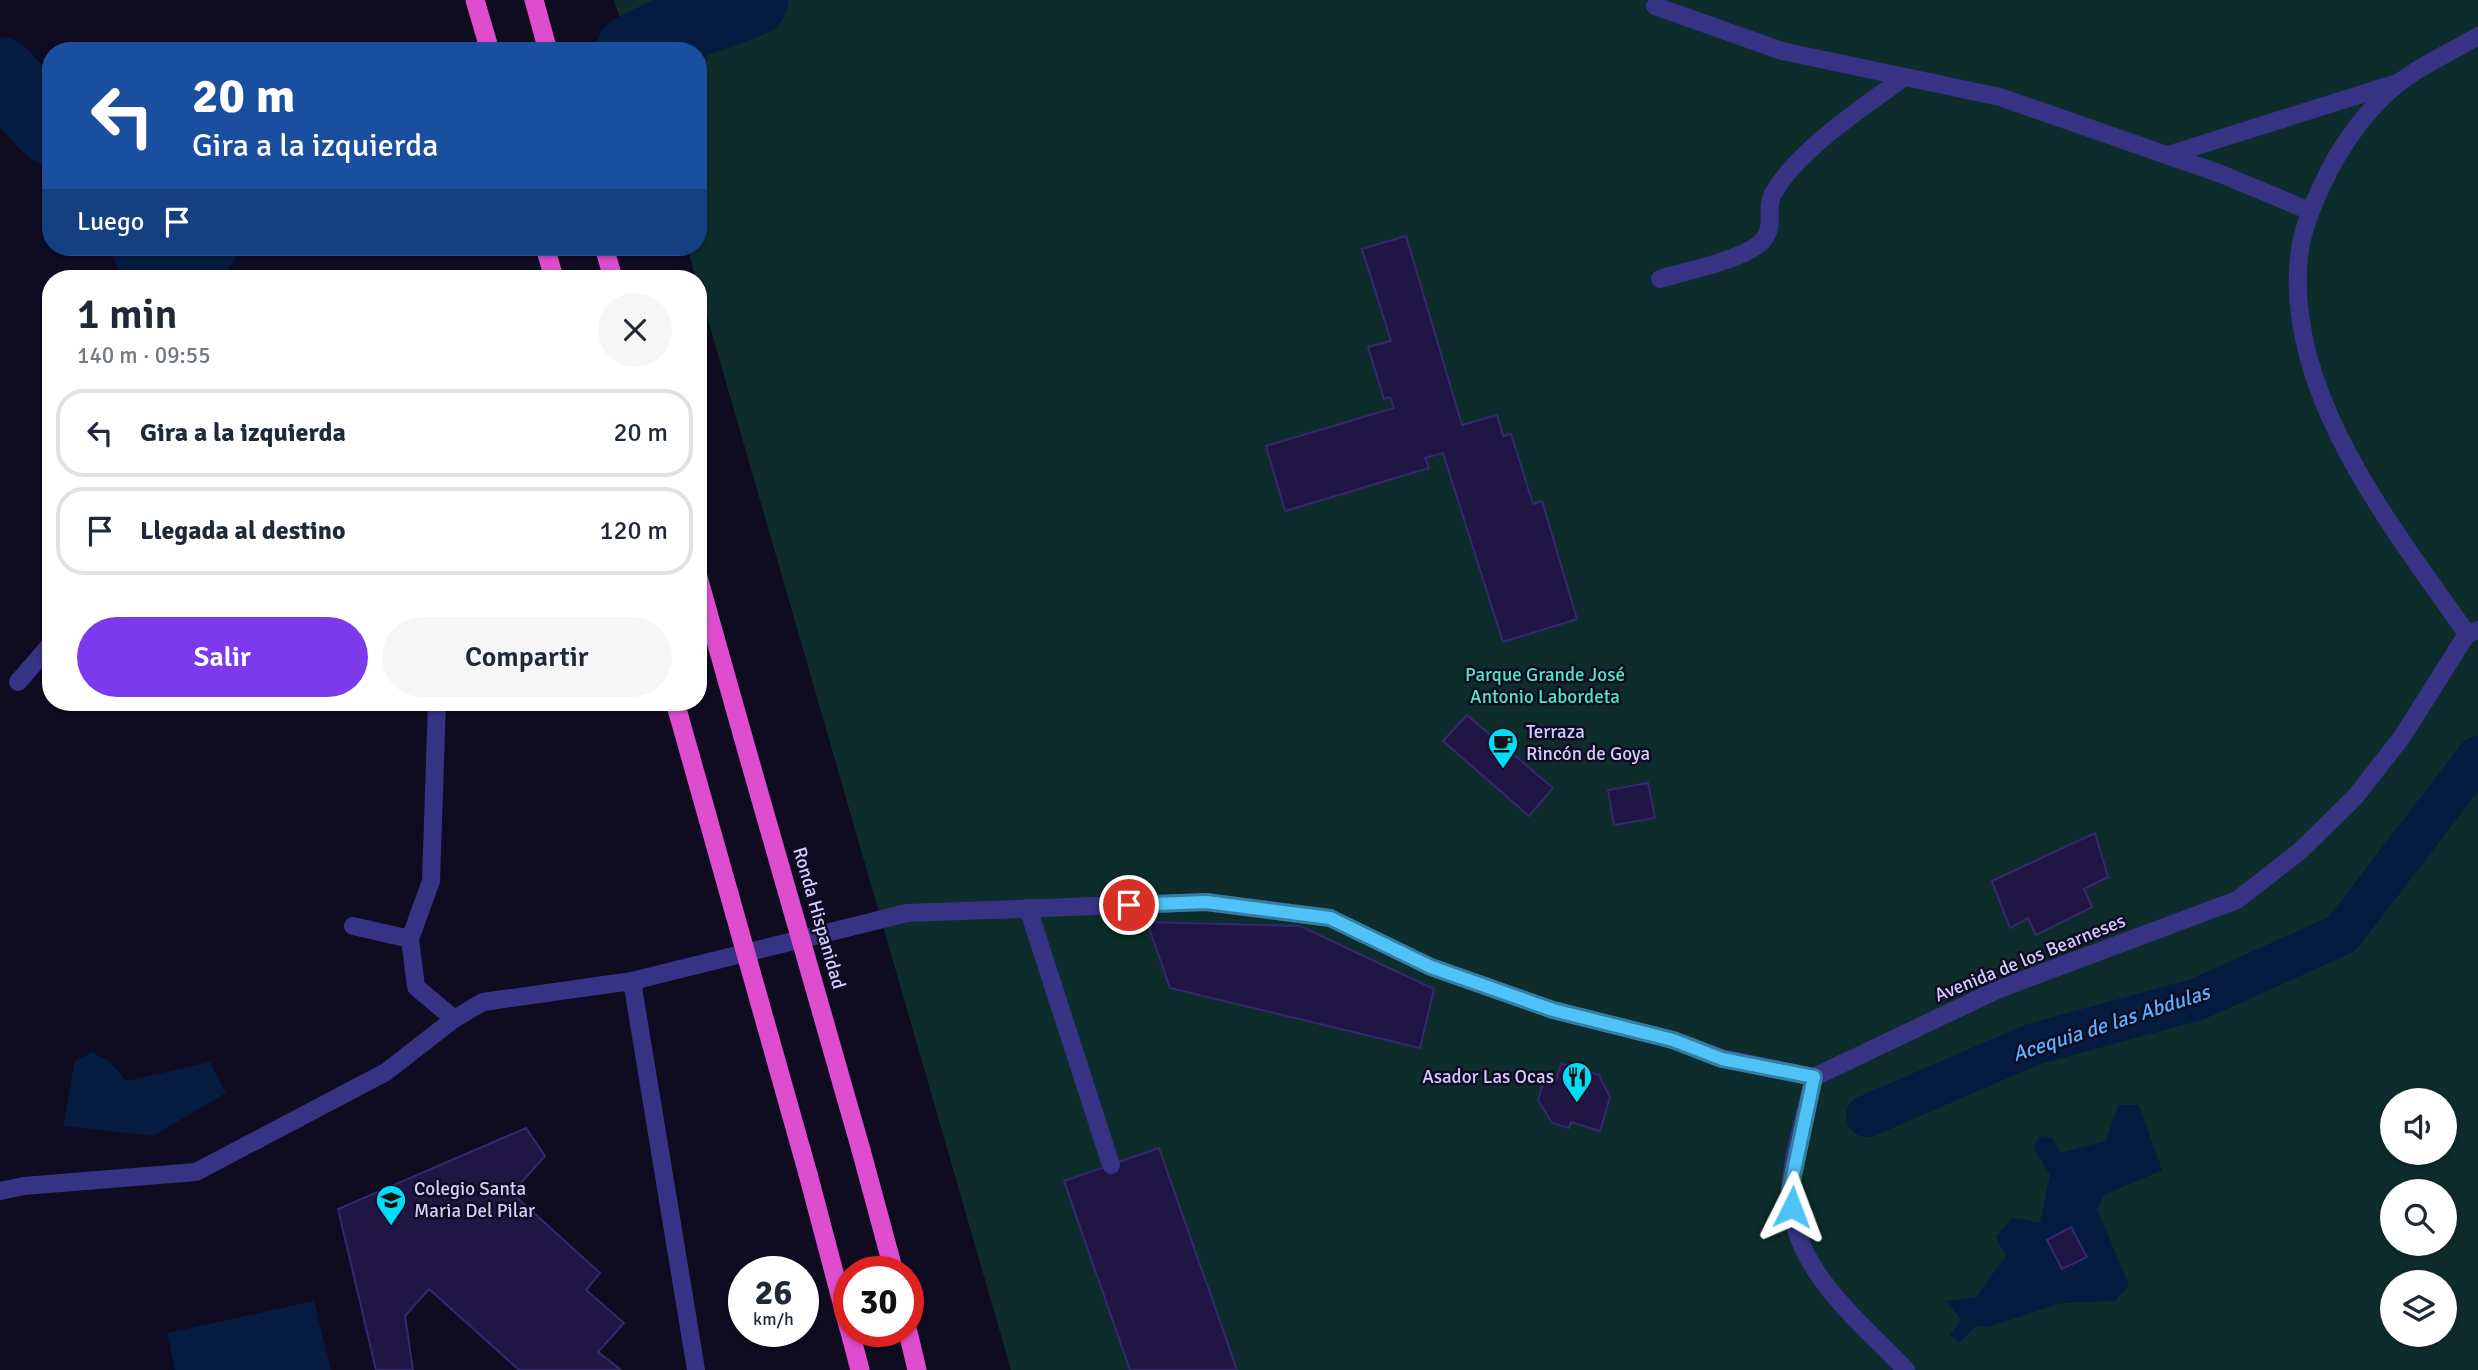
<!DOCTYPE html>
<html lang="es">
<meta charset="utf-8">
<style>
:root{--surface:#fff;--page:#f6f6f7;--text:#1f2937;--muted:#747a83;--line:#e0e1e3;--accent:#7c3aed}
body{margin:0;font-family:Signika,sans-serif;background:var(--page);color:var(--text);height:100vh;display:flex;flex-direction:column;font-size:26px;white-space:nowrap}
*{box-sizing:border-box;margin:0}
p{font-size:23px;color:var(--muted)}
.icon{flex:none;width:38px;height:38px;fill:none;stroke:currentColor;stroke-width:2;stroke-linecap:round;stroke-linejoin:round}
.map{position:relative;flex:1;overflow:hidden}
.panel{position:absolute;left:42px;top:270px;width:665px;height:441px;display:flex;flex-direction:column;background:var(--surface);border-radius:28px;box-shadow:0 2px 5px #0004}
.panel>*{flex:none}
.banner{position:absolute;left:42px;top:42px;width:665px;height:214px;border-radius:28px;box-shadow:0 2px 5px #0004;background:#1a4fa0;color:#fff;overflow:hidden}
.tools{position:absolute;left:2380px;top:1088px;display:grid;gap:14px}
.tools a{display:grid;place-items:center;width:77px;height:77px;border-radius:50%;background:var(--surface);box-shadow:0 2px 5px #0004;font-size:35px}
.speed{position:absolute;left:728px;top:1256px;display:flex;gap:14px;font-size:35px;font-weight:700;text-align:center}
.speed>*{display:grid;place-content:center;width:91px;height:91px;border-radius:50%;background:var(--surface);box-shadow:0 2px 5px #0004;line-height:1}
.speed small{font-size:18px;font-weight:400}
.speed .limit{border:10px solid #d22;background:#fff;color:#111}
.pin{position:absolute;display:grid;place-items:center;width:60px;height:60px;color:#fff;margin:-30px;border:4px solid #fff;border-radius:50%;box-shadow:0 2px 7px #0007}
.me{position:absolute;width:77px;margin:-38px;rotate:3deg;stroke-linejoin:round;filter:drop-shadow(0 0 5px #0008)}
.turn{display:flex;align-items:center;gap:24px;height:147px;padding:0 35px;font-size:32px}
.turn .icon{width:91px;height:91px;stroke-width:2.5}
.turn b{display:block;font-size:49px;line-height:60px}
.then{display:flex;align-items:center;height:66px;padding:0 35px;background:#0003;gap:14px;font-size:26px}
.round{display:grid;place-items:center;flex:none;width:74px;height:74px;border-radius:37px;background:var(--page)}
.headline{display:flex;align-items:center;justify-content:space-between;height:119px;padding:0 35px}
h1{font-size:42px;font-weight:600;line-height:52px}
.primary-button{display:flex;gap:14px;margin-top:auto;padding:14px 35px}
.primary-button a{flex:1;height:80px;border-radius:42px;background:var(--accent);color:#fff;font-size:28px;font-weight:600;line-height:80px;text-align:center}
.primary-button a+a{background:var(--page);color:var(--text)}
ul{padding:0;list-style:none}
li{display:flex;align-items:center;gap:21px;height:88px;margin:0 14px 10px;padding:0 21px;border:4px solid var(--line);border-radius:28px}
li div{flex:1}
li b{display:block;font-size:26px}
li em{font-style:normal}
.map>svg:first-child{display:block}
.green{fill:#0e2c2b;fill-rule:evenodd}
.water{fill:#061b40}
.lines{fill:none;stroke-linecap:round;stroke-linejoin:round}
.canal{stroke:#061b40;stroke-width:42}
.river{stroke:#061b40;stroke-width:74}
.building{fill:#201643;stroke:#362771;stroke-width:2}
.service{stroke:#363384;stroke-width:18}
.pedestrian{stroke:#363384;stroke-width:18}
.minor{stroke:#363384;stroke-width:18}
.trunk{stroke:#df4dcf;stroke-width:19}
.trunk-bridge{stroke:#df4dcf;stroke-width:19}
.route-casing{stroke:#337fa1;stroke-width:18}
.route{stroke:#4fc3f7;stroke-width:12}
.labels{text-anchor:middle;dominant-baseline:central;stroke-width:5;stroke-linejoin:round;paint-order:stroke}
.park-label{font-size:19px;fill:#50e7c1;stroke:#0f0b21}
.poi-label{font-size:19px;fill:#d2ccff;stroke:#0f0b21;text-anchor:start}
.street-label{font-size:19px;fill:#d2ccff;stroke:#0f0b21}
.water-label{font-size:21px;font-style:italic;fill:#5ab2ff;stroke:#0f0b21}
</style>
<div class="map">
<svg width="2478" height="1370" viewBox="0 0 2478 1370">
<rect width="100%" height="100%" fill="#0f0b21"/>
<!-- green -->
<path class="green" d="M 614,0 L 2478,0 L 2478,1370 L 1011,1370 L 687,247 L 698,247 L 698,51 L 630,51 ZM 2392,1101 L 2445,1101 L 2445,1153 L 2392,1153 ZM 2392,1192 L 2445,1192 L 2445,1244 L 2392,1244 ZM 2392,1283 L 2445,1283 L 2445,1335 L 2392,1335 Z"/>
<!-- water -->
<g class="water">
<path d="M 92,1052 L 110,1062 L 126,1081 L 210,1062 L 226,1093 L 153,1136 L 63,1126 L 75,1061 Z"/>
<path d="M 2118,1105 L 2139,1105 L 2162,1170 L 2104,1195 L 2097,1209 L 2129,1285 L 2115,1301 L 2062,1303 L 1988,1327 L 1976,1326 L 1959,1343 L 1950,1335 L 1961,1319 L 1946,1301 L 1976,1297 L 2006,1256 L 1996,1237 L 2012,1217 L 2040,1223 L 2050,1175 L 2033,1147 L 2040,1136 L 2053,1138 L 2060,1153 L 2106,1141 Z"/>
<path d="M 314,1301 L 331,1370 L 175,1370 L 167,1333 Z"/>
</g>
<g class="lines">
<!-- canal -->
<path class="canal" d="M 1867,1116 L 2034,1044 L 2198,999 L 2342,934 L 2478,757"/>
<!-- river -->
<g class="river">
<path d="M 633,51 L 694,21 L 751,0"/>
<path d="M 0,74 L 51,128"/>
<path d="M 149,247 L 163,261 L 199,247"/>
</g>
</g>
<!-- building -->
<g class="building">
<path d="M 1406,236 L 1462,425 L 1497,415 L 1503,436 L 1511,434 L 1533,504 L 1542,501 L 1577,619 L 1503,642 L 1443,453 L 1425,458 L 1429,468 L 1285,511 L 1266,446 L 1394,408 L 1390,397 L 1384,399 L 1368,347 L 1391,341 L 1362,249 Z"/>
<path d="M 1467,715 L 1553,788 L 1529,816 L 1443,741 Z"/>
<path d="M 1648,783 L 1655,818 L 1614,825 L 1608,790 Z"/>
<path d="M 2095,833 L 2108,877 L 2084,889 L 2092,907 L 2036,935 L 2028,918 L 2010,928 L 1992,881 Z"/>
<path d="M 1147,922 L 1300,926 L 1434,989 L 1420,1048 L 1170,988 Z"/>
<path d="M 1561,1064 L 1599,1075 L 1610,1097 L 1600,1131 L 1571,1122 L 1569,1128 L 1552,1123 L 1538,1100 L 1545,1077 L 1556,1080 Z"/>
<path d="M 526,1128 L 545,1156 L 512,1193 L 600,1273 L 586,1290 L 624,1323 L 598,1352 L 621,1370 L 519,1370 L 429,1289 L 405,1316 L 413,1370 L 376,1370 L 338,1209 Z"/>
<path d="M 1159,1148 L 1237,1370 L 1130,1370 L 1064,1181 Z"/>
<path d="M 2071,1227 L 2087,1257 L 2062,1269 L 2047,1240 Z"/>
</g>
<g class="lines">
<!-- service -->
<g class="service">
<path d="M 1660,279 C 1685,271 1749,259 1764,239 C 1775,225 1765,209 1773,194 C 1795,152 1867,104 1905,77"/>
<path d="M 18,682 L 51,644"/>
<path d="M 1028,908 L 1111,1165"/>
<path d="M 353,926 L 410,939 L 416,987 L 454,1019"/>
<path d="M 410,939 L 431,881 L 437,702"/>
<path d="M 632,981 L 696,1370"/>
<path d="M 0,1191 L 24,1186 L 196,1172 L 386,1072 L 454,1019 L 483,1002 L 632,981 L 907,913 L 1206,902 L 1330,918 L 1431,967 L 1553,1010 L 1673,1040 L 1722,1058 L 1814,1077"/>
</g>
<!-- pedestrian -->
<g class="pedestrian">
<path d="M 1655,6 L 1782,51 L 2000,97 L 2221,174 L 2310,211"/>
<path d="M 2478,36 C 2453,51 2423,64 2400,82 C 2368,107 2340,146 2323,183 C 2312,207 2301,232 2299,258 C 2285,395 2394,529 2467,634 L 2478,630"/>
<path d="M 2168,155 L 2397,83"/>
</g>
<!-- minor -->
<path class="minor" d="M 1906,1370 C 1858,1319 1791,1269 1790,1192 C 1790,1164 1807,1107 1814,1077 L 1999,989 L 2237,900 L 2300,851 L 2355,797 L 2402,737 L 2467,634"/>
<!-- trunk -->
<g class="trunk">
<path d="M 475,0 L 490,51"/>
<path d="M 534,0 L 548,51"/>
<path d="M 545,247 L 554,278"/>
<path d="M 604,247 L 613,278"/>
<path d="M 698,577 L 743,737"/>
<path d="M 675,702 L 690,755"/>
<path d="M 861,1150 L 894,1272"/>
<path d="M 808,1174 L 849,1329"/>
<path d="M 850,1332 L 860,1370"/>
<path d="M 908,1332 L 917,1370"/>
</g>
<!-- trunk-bridge -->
<g class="trunk-bridge">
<path d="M 743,737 L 861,1150"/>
<path d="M 690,755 L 808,1174"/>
</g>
</g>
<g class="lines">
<!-- route casing -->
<g class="route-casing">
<path id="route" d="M 1129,905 L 1206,902 L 1330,918 L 1431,967 L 1553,1010 L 1673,1040 L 1722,1059 L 1814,1077 L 1790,1190 L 1792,1207"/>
</g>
<!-- route -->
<use href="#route" class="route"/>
</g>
<!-- icons -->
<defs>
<g id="cafe-pin" transform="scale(1.575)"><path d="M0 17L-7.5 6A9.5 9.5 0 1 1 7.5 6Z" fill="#00ddf7" stroke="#0f0b21"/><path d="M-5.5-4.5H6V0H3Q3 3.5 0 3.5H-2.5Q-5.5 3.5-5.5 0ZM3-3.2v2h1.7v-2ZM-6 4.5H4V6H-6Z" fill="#111"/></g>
<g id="restaurant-pin" transform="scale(1.575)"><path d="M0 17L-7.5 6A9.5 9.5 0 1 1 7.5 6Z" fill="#00ddf7" stroke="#0f0b21"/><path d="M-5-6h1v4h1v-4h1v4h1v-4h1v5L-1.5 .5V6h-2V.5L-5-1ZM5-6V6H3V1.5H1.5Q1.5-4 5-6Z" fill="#111"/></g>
<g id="school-pin" transform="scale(1.575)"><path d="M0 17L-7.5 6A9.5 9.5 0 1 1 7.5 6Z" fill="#00ddf7" stroke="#0f0b21"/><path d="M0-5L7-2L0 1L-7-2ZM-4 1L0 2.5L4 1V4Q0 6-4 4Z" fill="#111"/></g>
</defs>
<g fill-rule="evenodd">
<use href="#cafe-pin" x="1503" y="743"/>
<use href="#restaurant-pin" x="1577" y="1077"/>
<use href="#school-pin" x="391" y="1200"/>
</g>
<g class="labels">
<!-- park labels -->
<g class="park-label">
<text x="1545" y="675">Parque Grande José<tspan x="1545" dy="22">Antonio Labordeta</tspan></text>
</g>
<!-- poi labels -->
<g class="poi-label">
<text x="1526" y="732">Terraza<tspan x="1526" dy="22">Rincón de Goya</tspan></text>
<text x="1554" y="1077" text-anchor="end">Asador Las Ocas</text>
<text x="414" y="1189">Colegio Santa<tspan x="414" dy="22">Maria Del Pilar</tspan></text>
</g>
<!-- street labels -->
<g class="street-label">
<text transform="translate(819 918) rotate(74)">Ronda Hispanidad</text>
<text transform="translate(2030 958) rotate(-22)">Avenida de los Bearneses</text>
</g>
<!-- water labels -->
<g class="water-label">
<text transform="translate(2111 1023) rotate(-18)">Acequia de las Abdulas</text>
</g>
</g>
</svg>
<div class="tools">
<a><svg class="icon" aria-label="sound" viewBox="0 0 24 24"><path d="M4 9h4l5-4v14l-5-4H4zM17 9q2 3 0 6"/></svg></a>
<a><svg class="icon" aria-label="search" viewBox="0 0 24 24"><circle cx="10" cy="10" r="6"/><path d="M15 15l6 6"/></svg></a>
<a><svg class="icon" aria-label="layers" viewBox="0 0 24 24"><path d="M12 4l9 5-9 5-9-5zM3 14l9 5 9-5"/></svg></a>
</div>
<div class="speed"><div>26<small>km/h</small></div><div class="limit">30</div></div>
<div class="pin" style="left:1129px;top:905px;background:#d93025"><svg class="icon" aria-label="arrive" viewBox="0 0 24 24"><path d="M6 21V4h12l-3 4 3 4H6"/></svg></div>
<svg class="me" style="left:1792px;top:1207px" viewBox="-20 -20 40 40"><path d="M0-17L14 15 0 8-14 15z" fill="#4fc3f7" stroke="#fff" stroke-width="4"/></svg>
<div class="banner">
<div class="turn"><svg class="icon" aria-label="left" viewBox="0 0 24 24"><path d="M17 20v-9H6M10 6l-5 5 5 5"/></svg><div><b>20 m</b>Gira a la izquierda</div></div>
<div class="then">Luego<svg class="icon" aria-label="arrive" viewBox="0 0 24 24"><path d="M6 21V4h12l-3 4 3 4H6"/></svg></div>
</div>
<section class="panel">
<div class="headline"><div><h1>1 min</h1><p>140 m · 09:55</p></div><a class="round"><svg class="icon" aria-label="close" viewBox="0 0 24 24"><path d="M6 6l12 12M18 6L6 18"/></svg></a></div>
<ul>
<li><svg class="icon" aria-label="left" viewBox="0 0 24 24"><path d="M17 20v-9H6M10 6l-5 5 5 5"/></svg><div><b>Gira a la izquierda</b></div><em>20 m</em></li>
<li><svg class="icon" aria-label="arrive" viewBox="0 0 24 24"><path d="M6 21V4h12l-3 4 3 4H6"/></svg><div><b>Llegada al destino</b></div><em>120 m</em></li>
</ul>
<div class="primary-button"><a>Salir</a><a>Compartir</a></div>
</section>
</div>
